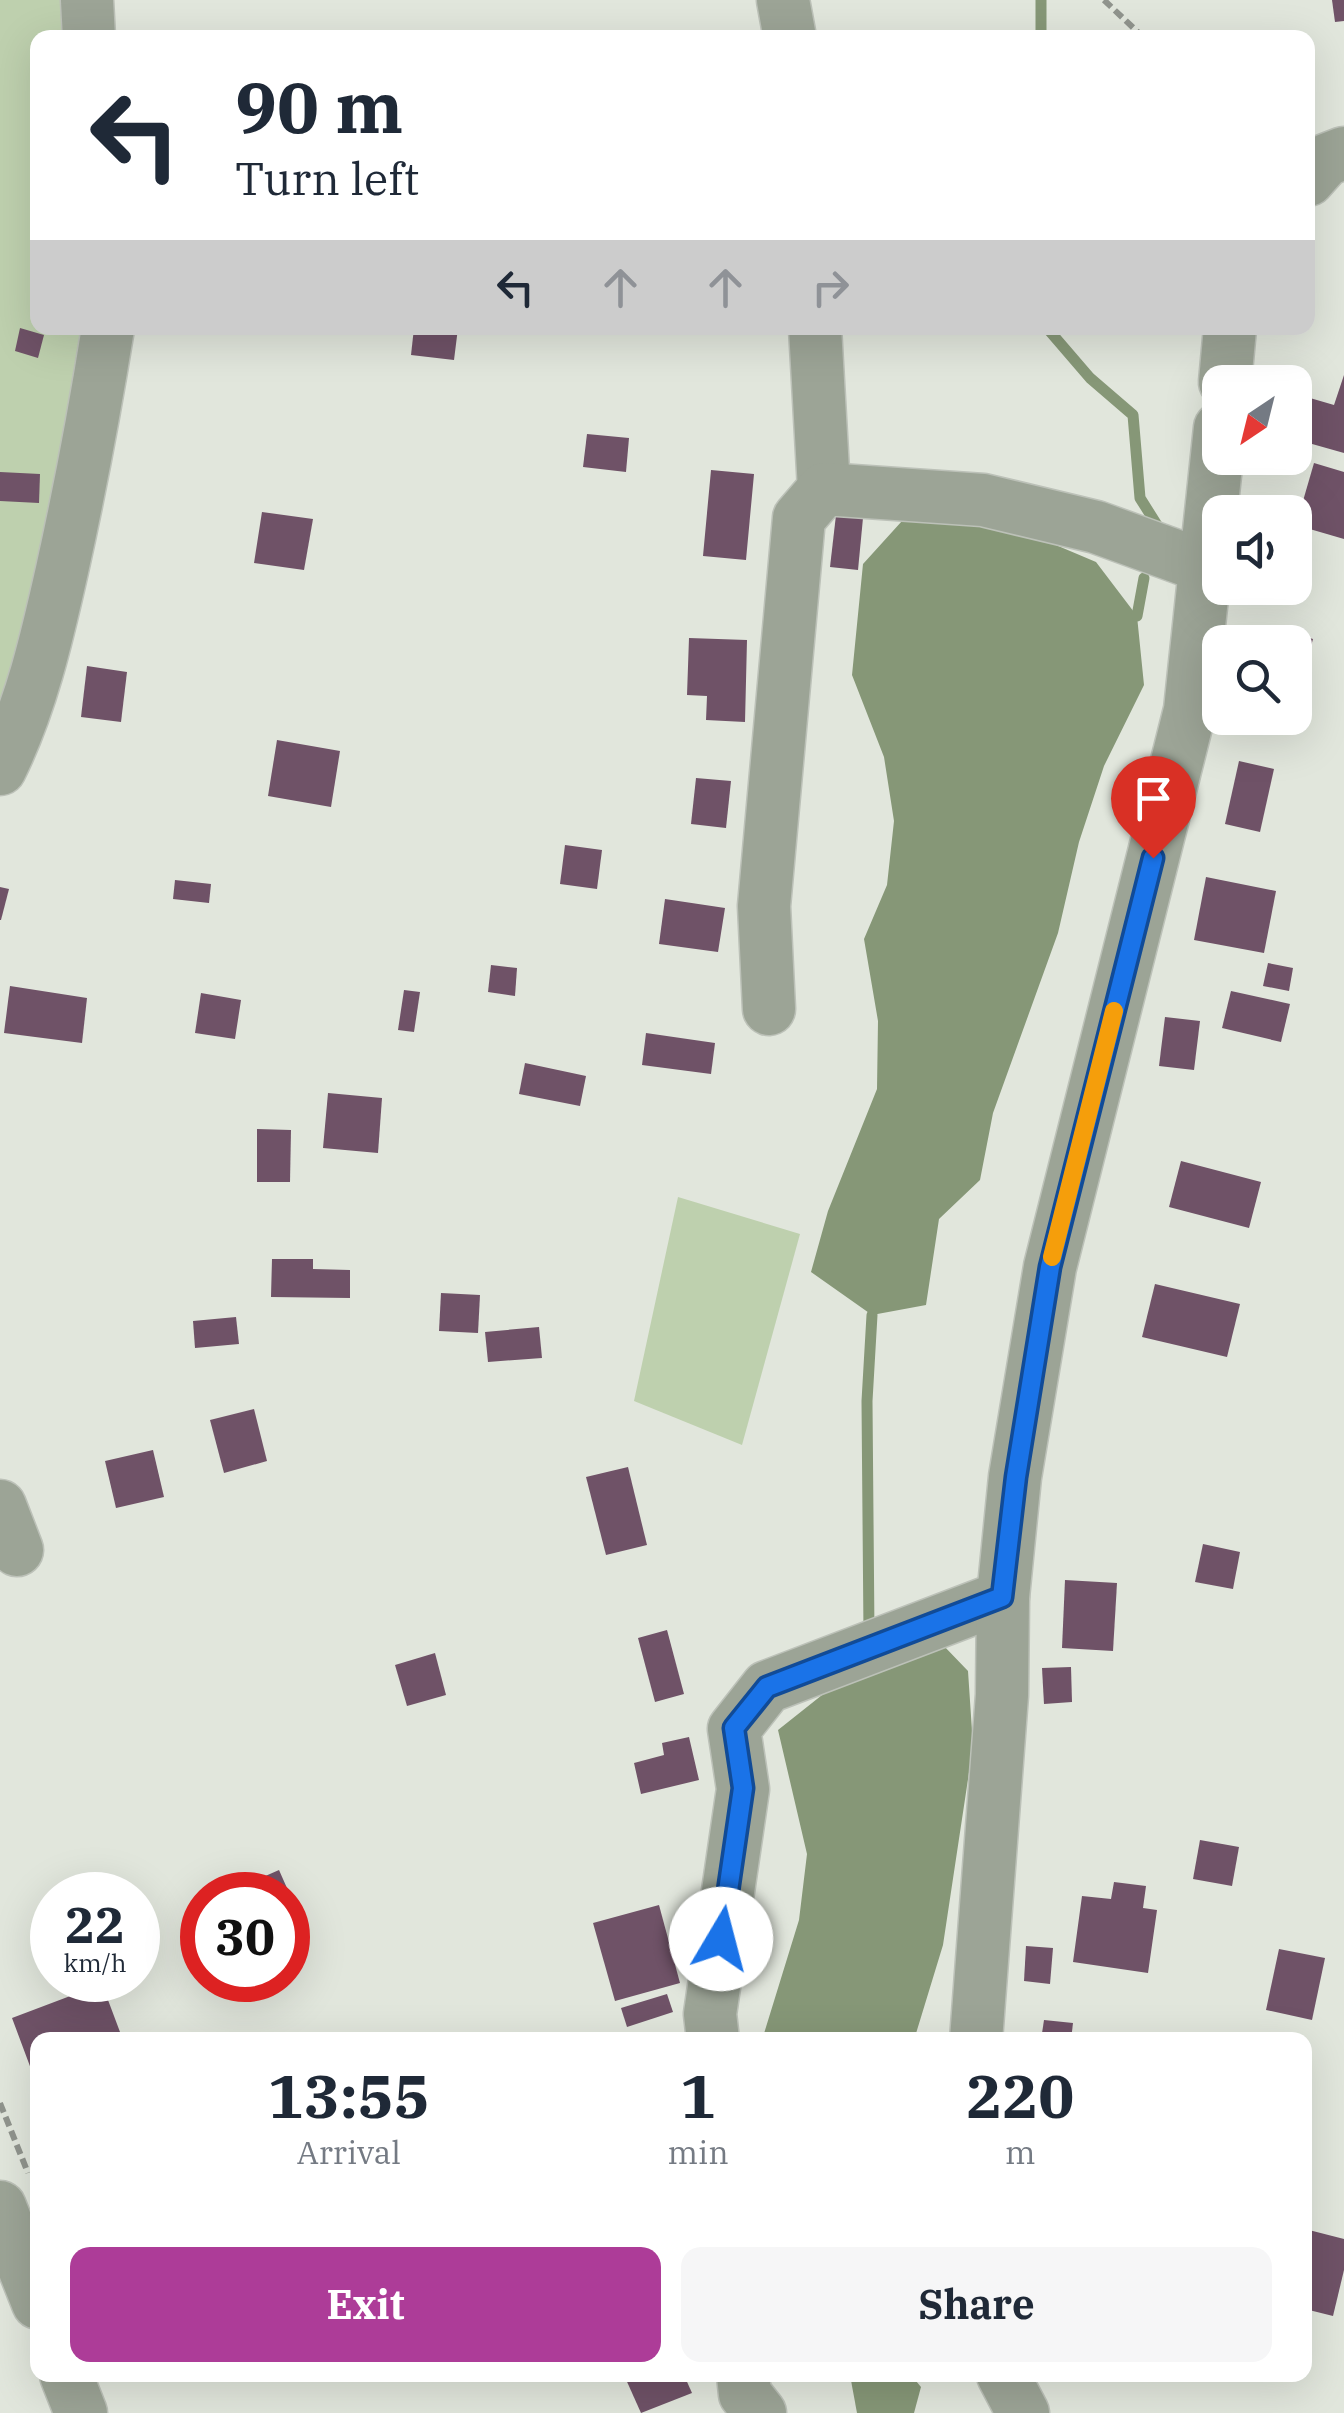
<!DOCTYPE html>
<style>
:root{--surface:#fff;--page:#f6f6f7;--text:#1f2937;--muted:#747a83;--accent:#ad3c98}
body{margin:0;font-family:"IBM Plex Serif",serif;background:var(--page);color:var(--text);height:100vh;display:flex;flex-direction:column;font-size:38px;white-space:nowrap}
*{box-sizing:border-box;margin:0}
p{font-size:32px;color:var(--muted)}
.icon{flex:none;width:55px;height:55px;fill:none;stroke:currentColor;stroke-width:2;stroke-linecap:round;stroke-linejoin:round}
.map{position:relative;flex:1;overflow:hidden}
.side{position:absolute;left:30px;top:2032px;width:1282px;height:350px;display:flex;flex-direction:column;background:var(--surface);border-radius:20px;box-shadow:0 10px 40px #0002}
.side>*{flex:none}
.hud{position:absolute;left:30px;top:30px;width:1285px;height:305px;border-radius:20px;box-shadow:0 10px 40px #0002;background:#fff;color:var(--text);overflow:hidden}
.needle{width:65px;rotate:215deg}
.fabs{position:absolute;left:1202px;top:365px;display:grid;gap:20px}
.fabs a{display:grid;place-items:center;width:110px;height:110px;border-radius:20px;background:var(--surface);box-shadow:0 10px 40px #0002;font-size:50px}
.speed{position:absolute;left:30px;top:1872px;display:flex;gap:20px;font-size:50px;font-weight:700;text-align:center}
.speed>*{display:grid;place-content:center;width:130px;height:130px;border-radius:50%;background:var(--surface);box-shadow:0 10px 40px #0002;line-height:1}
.speed small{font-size:25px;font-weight:400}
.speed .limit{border:15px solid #d22;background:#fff;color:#111}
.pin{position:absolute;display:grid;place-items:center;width:85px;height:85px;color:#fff;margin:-102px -42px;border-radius:50% 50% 50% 0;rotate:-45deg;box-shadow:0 0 10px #0007}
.pin .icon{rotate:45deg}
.me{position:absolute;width:110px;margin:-55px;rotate:8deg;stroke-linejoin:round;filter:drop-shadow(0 0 8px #0008)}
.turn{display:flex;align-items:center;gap:35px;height:210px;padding:0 40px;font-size:45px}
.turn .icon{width:130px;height:130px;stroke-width:2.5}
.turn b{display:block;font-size:70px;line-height:85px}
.lanes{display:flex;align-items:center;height:95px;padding:0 40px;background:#0003;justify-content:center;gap:50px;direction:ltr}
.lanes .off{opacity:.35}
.eta{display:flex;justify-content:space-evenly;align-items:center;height:170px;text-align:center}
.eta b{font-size:60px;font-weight:700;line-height:70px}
.action{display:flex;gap:20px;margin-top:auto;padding:20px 40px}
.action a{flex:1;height:115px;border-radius:20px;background:var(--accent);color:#fff;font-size:40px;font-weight:700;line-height:115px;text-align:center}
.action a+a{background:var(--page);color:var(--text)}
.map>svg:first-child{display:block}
.green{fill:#bed0ae}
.water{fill:#869777}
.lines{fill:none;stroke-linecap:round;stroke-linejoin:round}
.stream{stroke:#869777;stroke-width:11}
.building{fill:#6f5267}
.minor-casing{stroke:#bcc1b8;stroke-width:55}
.path{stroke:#90948d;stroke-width:6;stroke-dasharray:10 5;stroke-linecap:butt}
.minor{stroke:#9ca496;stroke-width:52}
.route-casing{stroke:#114b97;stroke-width:25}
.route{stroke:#1a73e8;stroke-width:18}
.slow{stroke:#f59e0b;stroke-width:18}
</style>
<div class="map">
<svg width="1344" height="2413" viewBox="0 0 1344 2413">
<rect width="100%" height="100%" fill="#e1e6dc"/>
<!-- green -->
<g class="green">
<path d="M 0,0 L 87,0 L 89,37 L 38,38 L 38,328 L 108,328 L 0,770 Z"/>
<path d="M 678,1197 L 800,1234 L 742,1445 L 634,1401 Z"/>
</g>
<!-- water -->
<g class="water">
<path d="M 902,521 L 1018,529 L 1096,562 L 1137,616 L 1144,685 L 1104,766 L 1079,842 L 1058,933 L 993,1113 L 980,1180 L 939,1219 L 926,1305 L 872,1315 L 811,1272 L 828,1211 L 877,1089 L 878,1021 L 864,939 L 887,885 L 894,821 L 884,757 L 852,675 L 863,564 Z"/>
<path d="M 942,1644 L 968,1671 L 973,1746 L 943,1945 L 914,2040 L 762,2040 L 799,1920 L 807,1854 L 778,1730 L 846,1676 Z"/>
<path d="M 850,2375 L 911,2375 L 921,2387 L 914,2413 L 857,2413 Z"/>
</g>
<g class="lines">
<!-- stream -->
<g class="stream">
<path d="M 1041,0 L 1041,38"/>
<path d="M 1047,328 L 1090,378 L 1133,415 L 1140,498 L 1162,533"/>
<path d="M 1137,616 L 1144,578"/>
<path d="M 869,1634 L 867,1401 L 872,1315"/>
</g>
</g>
<!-- building -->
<g class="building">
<path d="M 1332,0 L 1344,0 L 1344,21 L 1335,22 Z"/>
<path d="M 20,328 L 44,335 L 38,358 L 15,351 Z"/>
<path d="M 414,328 L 458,328 L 454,360 L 411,355 Z"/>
<path d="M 1344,375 L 1344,453 L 1298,440 L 1310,398 L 1334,405 Z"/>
<path d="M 587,434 L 629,438 L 626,472 L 583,467 Z"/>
<path d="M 1314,463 L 1344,472 L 1344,539 L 1296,525 Z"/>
<path d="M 711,470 L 754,474 L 746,560 L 703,556 Z"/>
<path d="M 0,472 L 40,474 L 39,503 L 0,501 Z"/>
<path d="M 262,512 L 313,519 L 304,570 L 254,563 Z"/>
<path d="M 836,515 L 863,518 L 858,570 L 830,567 Z"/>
<path d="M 1267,626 L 1313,639 L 1296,701 L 1295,642 L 1263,642 Z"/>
<path d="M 689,638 L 747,640 L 745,722 L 706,720 L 707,696 L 687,695 Z"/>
<path d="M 87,666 L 127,672 L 121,722 L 81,717 Z"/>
<path d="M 277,740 L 340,751 L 331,807 L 268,796 Z"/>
<path d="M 1239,761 L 1274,769 L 1260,832 L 1225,824 Z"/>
<path d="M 696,778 L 731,781 L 726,828 L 691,824 Z"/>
<path d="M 565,845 L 602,850 L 597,889 L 560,884 Z"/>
<path d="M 1206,877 L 1276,891 L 1264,953 L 1194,940 Z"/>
<path d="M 175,880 L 211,884 L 209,903 L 173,899 Z"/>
<path d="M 0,887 L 9,889 L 1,920 L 0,920 Z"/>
<path d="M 665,899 L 725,908 L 718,952 L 659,944 Z"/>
<path d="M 1268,963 L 1293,968 L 1289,991 L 1263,986 Z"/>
<path d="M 491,965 L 517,968 L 515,996 L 488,992 Z"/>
<path d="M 10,986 L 87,998 L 82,1043 L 4,1033 Z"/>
<path d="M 404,990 L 420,992 L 414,1032 L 398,1030 Z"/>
<path d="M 1231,991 L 1290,1004 L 1281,1042 L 1222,1028 Z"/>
<path d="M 201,993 L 241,1000 L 235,1039 L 195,1033 Z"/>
<path d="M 1165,1017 L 1200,1021 L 1194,1070 L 1159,1066 Z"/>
<path d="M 646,1033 L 715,1043 L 711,1074 L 642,1065 Z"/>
<path d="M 525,1063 L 586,1076 L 580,1106 L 519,1094 Z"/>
<path d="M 328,1093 L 382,1098 L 378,1153 L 323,1148 Z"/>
<path d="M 257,1129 L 291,1130 L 290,1182 L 257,1182 Z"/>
<path d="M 1181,1161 L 1261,1182 L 1249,1228 L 1169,1207 Z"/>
<path d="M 272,1259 L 313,1259 L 313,1269 L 350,1270 L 350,1298 L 271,1297 Z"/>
<path d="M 1155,1284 L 1240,1304 L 1227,1357 L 1142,1337 Z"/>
<path d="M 441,1293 L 480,1295 L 478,1333 L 439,1331 Z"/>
<path d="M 236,1317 L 239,1344 L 195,1348 L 193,1321 Z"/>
<path d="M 539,1327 L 542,1358 L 488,1362 L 485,1332 Z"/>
<path d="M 254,1409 L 267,1461 L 224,1473 L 210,1420 Z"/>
<path d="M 153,1450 L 164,1497 L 116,1508 L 105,1461 Z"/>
<path d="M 628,1467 L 647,1545 L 606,1555 L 586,1477 Z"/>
<path d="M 1203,1544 L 1240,1552 L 1233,1589 L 1195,1582 Z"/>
<path d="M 1065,1580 L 1117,1583 L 1113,1651 L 1062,1648 Z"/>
<path d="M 667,1630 L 684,1694 L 655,1702 L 638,1638 Z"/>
<path d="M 435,1653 L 446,1695 L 407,1706 L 395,1665 Z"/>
<path d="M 1071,1667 L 1072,1702 L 1044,1704 L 1042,1668 Z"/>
<path d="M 689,1737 L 699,1780 L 641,1794 L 634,1763 L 664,1755 L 662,1743 Z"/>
<path d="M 1200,1840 L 1239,1847 L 1232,1886 L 1193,1879 Z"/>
<path d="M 279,1870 L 298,1913 L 288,1917 L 288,1895 L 247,1895 L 243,1886 Z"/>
<path d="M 1114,1882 L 1146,1886 L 1143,1908 L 1157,1910 L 1148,1973 L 1073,1962 L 1082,1896 L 1111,1899 Z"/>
<path d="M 659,1905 L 680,1983 L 615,2001 L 593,1923 Z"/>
<path d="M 1026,1946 L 1053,1948 L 1050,1984 L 1024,1981 Z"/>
<path d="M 1279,1949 L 1325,1958 L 1312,2020 L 1266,2010 Z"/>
<path d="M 102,1984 L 123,2040 L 38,2040 L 37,2085 L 12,2018 Z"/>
<path d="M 667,1994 L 673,2012 L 627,2027 L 621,2008 Z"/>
<path d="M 1044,2020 L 1073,2023 L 1071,2040 L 1041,2040 Z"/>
<path d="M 1305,2229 L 1344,2239 L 1344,2270 L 1333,2316 L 1305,2309 Z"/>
<path d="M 624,2375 L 684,2375 L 692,2393 L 641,2413 Z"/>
</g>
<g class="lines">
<!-- minor casing -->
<g class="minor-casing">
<g id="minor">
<path d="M 87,0 L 89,38"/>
<path d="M 783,0 L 790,38"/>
<path d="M 1308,180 L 1326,160 L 1344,153"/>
<path d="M 815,328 L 824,489"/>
<path d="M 1225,382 L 1230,328"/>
<path d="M 0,769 C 31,707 47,637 62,570 C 80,489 95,409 108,328"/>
<path d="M 769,1009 L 764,906 L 799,518 L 824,489 L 983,500 L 1096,527 L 1206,567"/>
<path d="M 0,1506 L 17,1550"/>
<path d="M 713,2040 L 710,2014 L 743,1789 L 734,1729 L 767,1687 L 1003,1597"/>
<path d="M 976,2040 L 1002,1695 L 1003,1597 L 1015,1477 L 1050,1267 L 1190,710 L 1220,428"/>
<path d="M 0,2207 L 38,2303"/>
<path d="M 66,2375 L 81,2413"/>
<path d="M 743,2375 L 745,2394 L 760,2413"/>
<path d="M 1003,2375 L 1023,2413"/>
</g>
</g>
<!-- path -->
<g class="path">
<path d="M 1104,0 L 1144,38"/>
<path d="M 0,2103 L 28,2173"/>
</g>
<!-- minor -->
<use href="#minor" class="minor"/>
</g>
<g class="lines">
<!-- route casing -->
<g class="route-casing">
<path id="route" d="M 721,1939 L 743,1788 L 734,1728 L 767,1687 L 1002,1597 L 1016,1477 L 1050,1267 L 1153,858"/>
</g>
<!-- route -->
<use href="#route" class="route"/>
<!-- slow -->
<path class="slow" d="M 1052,1257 L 1114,1011"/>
</g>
</svg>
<div class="fabs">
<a><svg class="needle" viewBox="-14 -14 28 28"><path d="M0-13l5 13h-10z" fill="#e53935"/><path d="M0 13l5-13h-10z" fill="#747a83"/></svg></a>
<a><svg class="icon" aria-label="sound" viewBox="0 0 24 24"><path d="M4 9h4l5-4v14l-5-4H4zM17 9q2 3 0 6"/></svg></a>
<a><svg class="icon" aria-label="search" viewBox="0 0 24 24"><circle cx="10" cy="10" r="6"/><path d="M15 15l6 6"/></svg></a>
</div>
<div class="speed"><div>22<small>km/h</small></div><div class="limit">30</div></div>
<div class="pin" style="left:1153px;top:858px;background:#d93025"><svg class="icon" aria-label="arrive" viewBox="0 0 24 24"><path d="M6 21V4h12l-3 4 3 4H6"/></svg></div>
<svg class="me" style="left:721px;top:1939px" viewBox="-20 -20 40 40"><circle r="19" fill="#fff"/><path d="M0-13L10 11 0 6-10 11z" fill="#1a73e8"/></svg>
<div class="hud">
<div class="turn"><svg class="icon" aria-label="left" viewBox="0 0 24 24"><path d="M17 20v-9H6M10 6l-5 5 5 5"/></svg><div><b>90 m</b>Turn left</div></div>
<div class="lanes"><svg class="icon" aria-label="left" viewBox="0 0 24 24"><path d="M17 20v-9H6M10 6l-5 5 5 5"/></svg><svg class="icon off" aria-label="ahead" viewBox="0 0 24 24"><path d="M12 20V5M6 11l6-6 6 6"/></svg><svg class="icon off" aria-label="ahead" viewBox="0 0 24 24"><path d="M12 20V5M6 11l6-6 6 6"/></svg><svg class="icon off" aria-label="right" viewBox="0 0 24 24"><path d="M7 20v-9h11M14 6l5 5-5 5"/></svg></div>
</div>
<section class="side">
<div class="eta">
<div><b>13:55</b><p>Arrival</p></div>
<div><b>1</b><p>min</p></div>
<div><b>220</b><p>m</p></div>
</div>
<div class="action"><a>Exit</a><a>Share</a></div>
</section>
</div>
